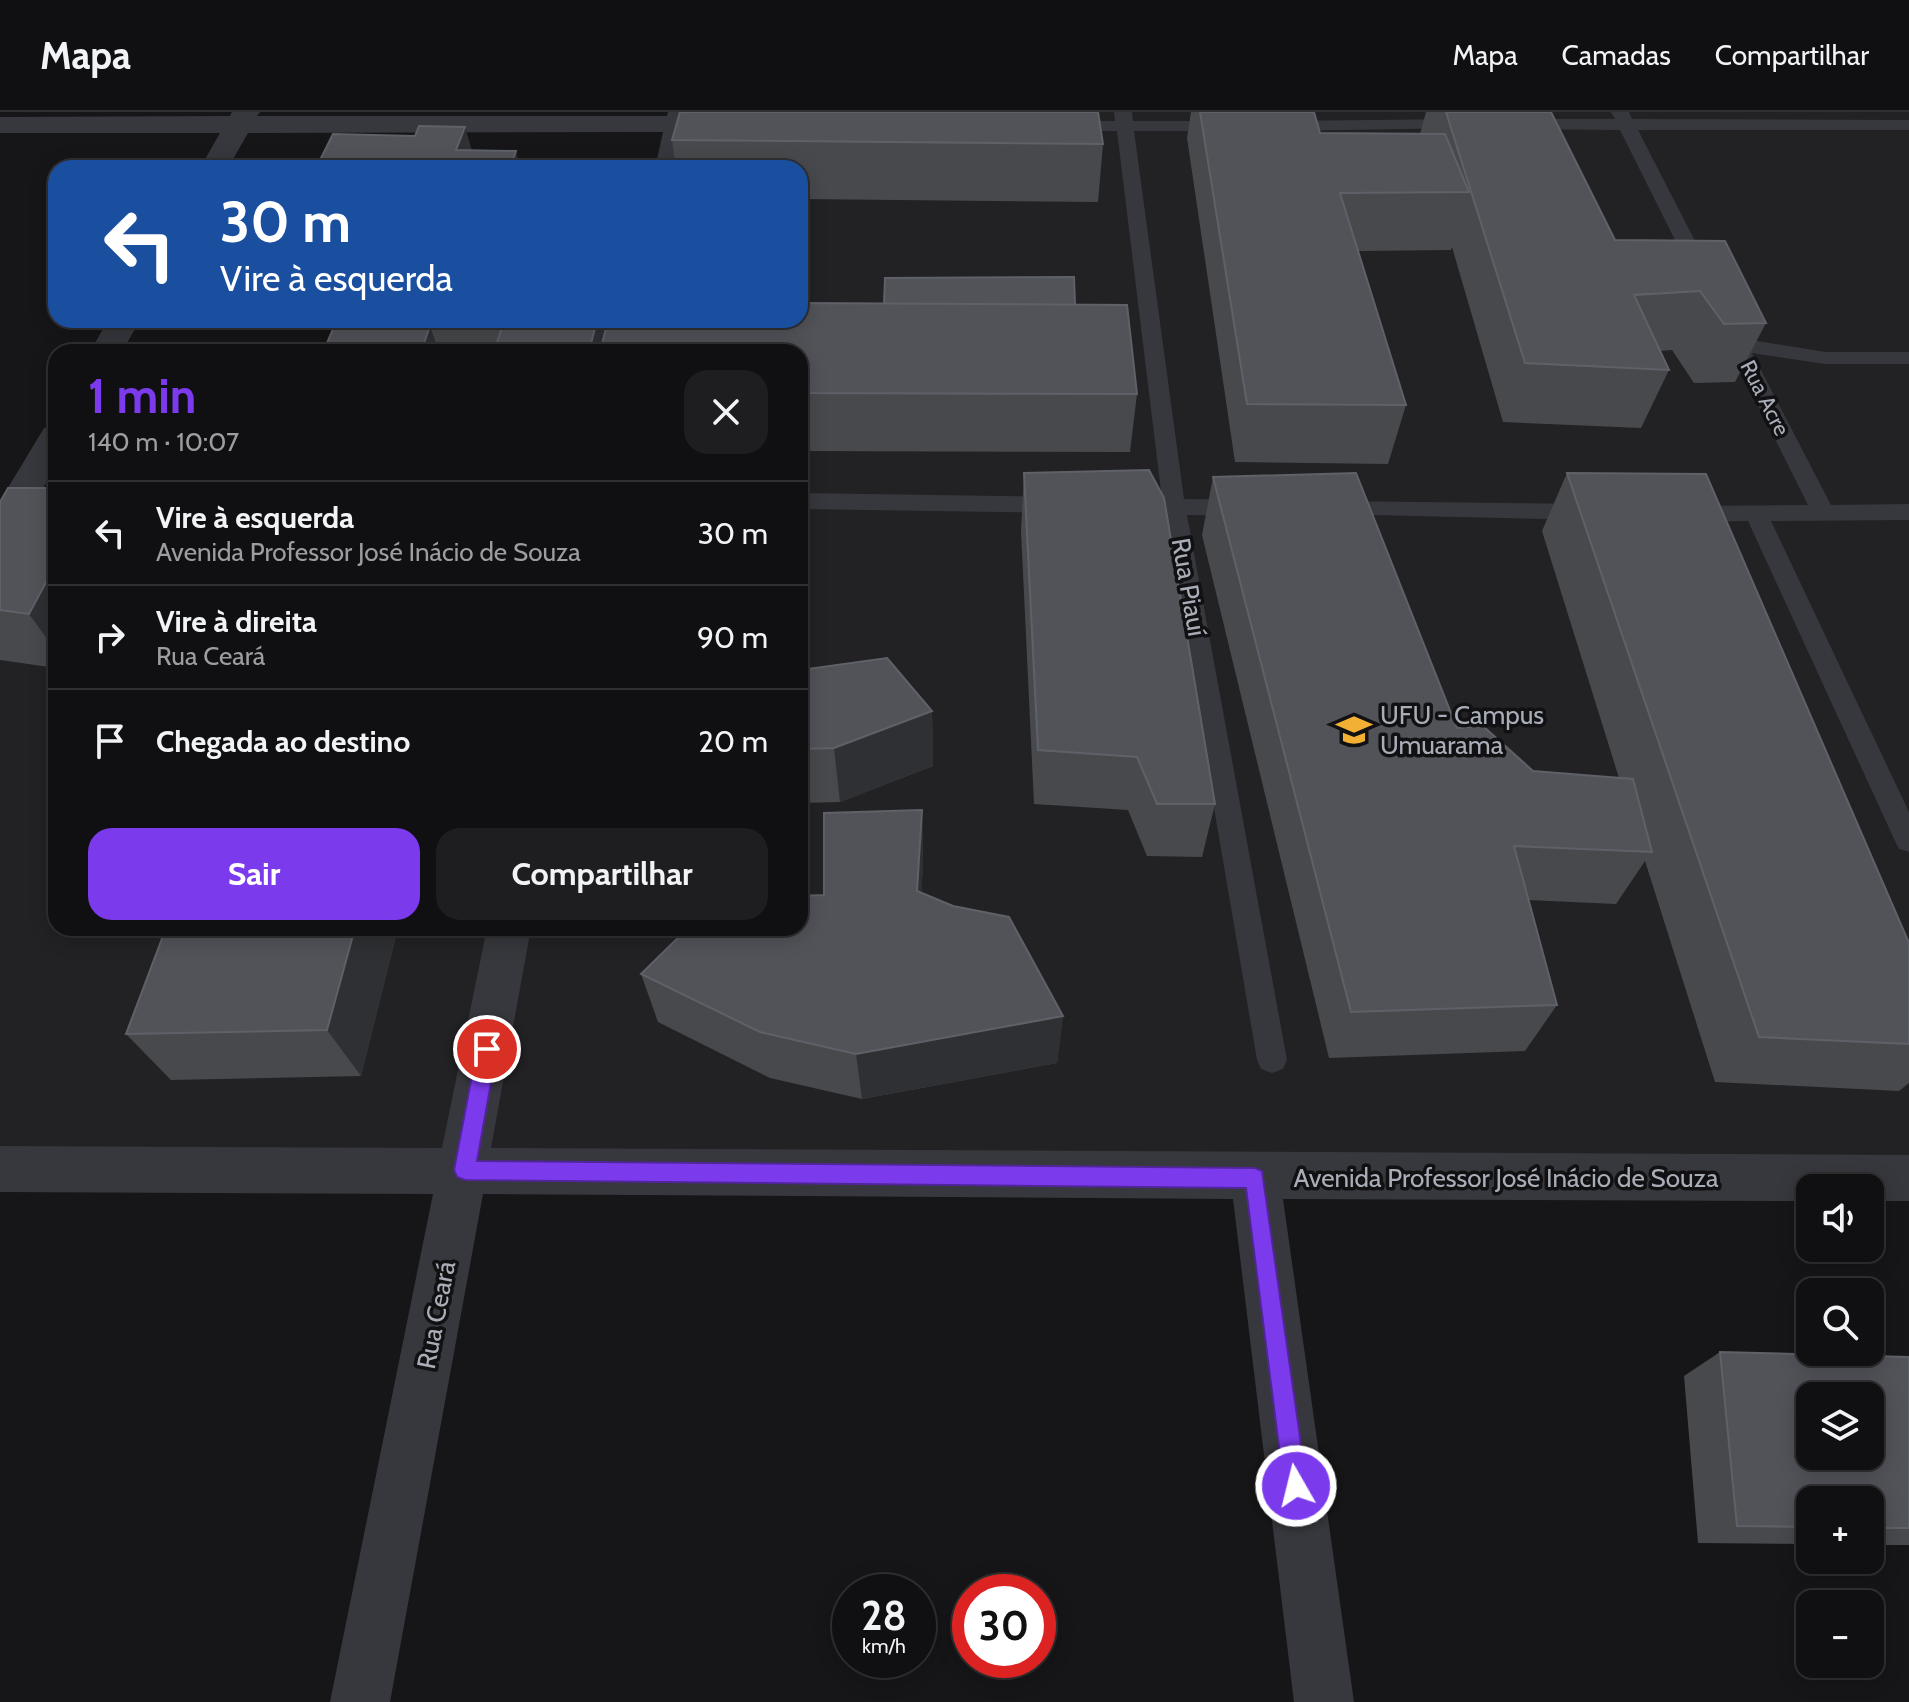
<!DOCTYPE html>
<html lang="pt">
<meta charset="utf-8">
<style>
:root{--surface:#101012;--page:#1e1e20;--text:#f1f3f6;--muted:#9c9d9f;--line:#303032;--accent:#7c3aed}
body{margin:0;font-family:Cabin,sans-serif;background:var(--page);color:var(--text);height:100vh;display:flex;flex-direction:column;font-size:30px;white-space:nowrap}
*{box-sizing:border-box;margin:0}
p{font-size:26px;color:var(--muted)}
.icon{flex:none;width:44px;height:44px;fill:none;stroke:currentColor;stroke-width:2;stroke-linecap:round;stroke-linejoin:round}
.map{position:relative;flex:1;overflow:hidden}
.side{position:absolute;left:48px;top:232px;width:760px;height:592px;display:flex;flex-direction:column;background:var(--surface);border-radius:24px;box-shadow:0 4px 20px #0003,0 0 0 2px var(--line)}
.side>*{flex:none}
.hud{position:absolute;left:48px;top:48px;width:760px;height:168px;border-radius:24px;box-shadow:0 4px 20px #0003,0 0 0 2px var(--line);background:#1a4fa0;color:#fff;overflow:hidden}
.controls{position:absolute;left:1796px;top:1062px;display:grid;gap:16px}
.controls a{display:grid;place-items:center;width:88px;height:88px;border-radius:16px;background:var(--surface);box-shadow:0 4px 20px #0003,0 0 0 2px var(--line);font-size:40px}
.speed{position:absolute;left:832px;top:1462px;display:flex;gap:16px;font-size:40px;font-weight:700;text-align:center}
.speed>*{display:grid;place-content:center;width:104px;height:104px;border-radius:50%;background:var(--surface);box-shadow:0 4px 20px #0003,0 0 0 2px var(--line);line-height:1}
.speed small{font-size:20px;font-weight:400}
.speed .limit{border:12px solid #d22;background:#fff;color:#111}
.pin{position:absolute;display:grid;place-items:center;width:68px;height:68px;color:#fff;margin:-34px;border:4px solid #fff;border-radius:50%;box-shadow:0 2px 8px #0007}
.me{position:absolute;width:88px;margin:-44px;rotate:352deg;stroke-linejoin:round;filter:drop-shadow(0 0 6px #0008)}
.turn{display:flex;align-items:center;gap:28px;height:168px;padding:0 40px;font-size:36px}
.turn .icon{width:104px;height:104px;stroke-width:2.5}
.turn b{display:block;font-size:56px;line-height:68px}
.round{display:grid;place-items:center;flex:none;width:84px;height:84px;border-radius:24px;background:var(--page)}
.head{display:flex;align-items:center;justify-content:space-between;height:136px;padding:0 40px}
h1{font-size:48px;font-weight:700;line-height:60px;color:var(--accent)}
.button{display:flex;gap:16px;margin-top:auto;padding:16px 40px}
.button a{flex:1;height:92px;border-radius:24px;background:var(--accent);color:#fff;font-size:32px;font-weight:700;line-height:92px;text-align:center}
.button a+a{background:var(--page);color:var(--text)}
ul{padding:0;list-style:none}
li{display:flex;align-items:center;gap:24px;height:104px;padding:0 40px;border-top:2px solid var(--line)}
li div{flex:1}
li b{display:block;font-size:30px}
li em{font-style:normal}
header{display:flex;align-items:center;gap:48px;box-sizing:border-box;height:112px;padding:0 40px;background:var(--surface);border-bottom:2px solid var(--line)}
header strong{font-size:38px}
nav{display:flex;gap:44px;margin-inline-start:auto;font-size:28px}
.map>svg:first-child{display:block}
.built{fill:#222225}
.lines{fill:none;stroke-linecap:round;stroke-linejoin:round}
.service{fill:#37383d;fill-rule:evenodd}
.minor{fill:#37383d;fill-rule:evenodd}
.wall{fill:#47494d}
.shaded-wall{fill:#2f3033}
.building{fill:#525359;stroke:#5f6168;stroke-width:2;fill-rule:evenodd}
.route{fill:#7c3aed;stroke:#51269a;stroke-width:2}
.labels{text-anchor:middle;dominant-baseline:central;stroke-width:7;stroke-linejoin:round;paint-order:stroke}
.far-street-label{font-size:22px;fill:#a8adb8;stroke:#111113}
.street-label{font-size:26px;fill:#a8adb8;stroke:#111113}
.poi-label{font-size:26px;fill:#a8adb8;stroke:#111113;text-anchor:start}
</style>
<header>
<strong>Mapa</strong>
<nav><a>Mapa</a><a>Camadas</a><a>Compartilhar</a></nav>
</header>
<div class="map">
<svg width="1909" height="1590" viewBox="0 0 1909 1590">
<rect width="100%" height="100%" fill="#161618"/>
<!-- built -->
<path class="built" d="M 683,0 L 1909,0 L 1909,1058 L 0,1052 L 0,421 L 56,386 L 56,816 L 800,816 L 800,56 Z"/>
<g class="lines">
<!-- service -->
<g class="service">
<path d="M 1114,0 L 1132,0 L 1133,9 L 1224,9 L 1233,14 L 1224,19 L 1134,19 L 1184,387 L 1243,388 L 1251,391 L 1254,396 L 1251,401 L 1243,404 L 1187,403 L 1287,948 L 1283,957 L 1272,961 L 1261,957 L 1257,948 L 1164,402 L 1121,399 L 1118,394 L 1121,389 L 1162,387 L 1117,19 L 1062,19 L 1053,14 L 1062,9 L 1115,9 Z"/>
<path d="M 1611,0 L 1629,0 L 1632,7 L 1909,8 L 1909,18 L 1638,18 L 1711,160 L 1701,166 L 1691,160 L 1620,18 L 1518,17 L 1509,12 L 1518,7 L 1615,7 Z"/>
<path d="M 1460,7 L 1469,12 L 1466,16 L 1282,19 L 1273,14 L 1282,9 Z"/>
<path d="M 1729,209 L 1736,211 L 1745,227 L 1825,240 L 1909,240 L 1909,252 L 1825,252 L 1752,241 L 1831,393 L 1909,392 L 1909,408 L 1771,409 L 1909,700 L 1909,740 L 1899,737 L 1895,729 L 1748,409 L 1685,410 L 1677,407 L 1674,402 L 1677,397 L 1685,394 L 1808,393 L 1719,215 Z"/>
<path d="M 800,381 L 1059,385 L 1067,388 L 1070,393 L 1067,398 L 1059,401 L 800,397 Z"/>
<path d="M 1333,389 L 1587,392 L 1595,395 L 1598,400 L 1595,405 L 1587,408 L 1325,402 L 1322,397 L 1325,392 Z"/>
</g>
<!-- minor -->
<g class="minor">
<path d="M 232,0 L 260,0 L 257,4 L 667,4 L 668,0 L 696,0 L 683,56 L 655,56 L 663,20 L 248,21 L 228,56 L 200,56 L 220,21 L 0,21 L 0,5 L 230,4 Z"/>
<path d="M 108,208 L 140,208 L 122,240 L 90,240 Z"/>
<path d="M 56,313 L 56,354 L 13,428 L 0,431 L 0,389 L 44,316 Z"/>
<path d="M 487,816 L 531,816 L 491,1036 L 1909,1043 L 1909,1089 L 1870,1089 L 1870,1076 L 1810,1076 L 1810,1089 L 1283,1087 L 1354,1590 L 1294,1590 L 1233,1087 L 483,1082 L 390,1590 L 330,1590 L 433,1082 L 0,1080 L 0,1034 L 442,1036 Z"/>
</g>
</g>
<!-- wall -->
<g class="wall">
<path d="M 1191,0 L 1314,0 L 1320,21 L 1420,22 L 1426,0 L 1551,0 L 1615,128 L 1766,211 L 1735,270 L 1694,271 L 1672,238 L 1660,239 L 1669,258 L 1641,316 L 1503,310 L 1452,135 L 1451,138 L 1358,139 L 1406,293 L 1388,352 L 1235,350 L 1187,26 Z"/>
<path d="M 672,28 L 1103,32 L 1098,90 L 800,87 L 800,56 L 676,56 Z"/>
<path d="M 1075,193 L 1137,282 L 1130,340 L 800,339 L 800,240 L 323,240 L 337,208 Z"/>
<path d="M 1024,361 L 1215,692 L 1202,745 L 1147,744 L 1128,698 L 1034,692 L 1021,419 Z"/>
<path d="M 1567,361 L 1909,831 L 1909,971 L 1899,979 L 1715,970 L 1645,749 L 1616,792 L 1528,788 L 1557,893 L 1525,939 L 1329,946 L 1202,423 L 1213,365 L 1457,616 L 1533,659 L 1619,666 L 1542,419 Z"/>
<path d="M 56,376 L 56,556 L 0,548 L 0,390 Z"/>
<path d="M 800,558 L 932,599 L 933,654 L 840,690 L 800,691 Z"/>
<path d="M 922,698 L 923,751 L 921,781 L 1063,904 L 1057,951 L 862,987 L 770,966 L 658,910 L 641,862 L 800,816 L 824,783 Z"/>
<path d="M 166,816 L 398,816 L 361,964 L 171,968 L 126,922 Z"/>
<path d="M 1720,1240 L 1909,1245 L 1909,1433 L 1870,1433 L 1870,1388 L 1810,1388 L 1810,1432 L 1698,1431 L 1684,1264 Z"/>
</g>
<!-- shaded-wall -->
<g class="shaded-wall">
<path d="M 465,15 L 475,49 L 456,38 Z"/>
<path d="M 516,39 L 520,56 L 510,56 Z"/>
<path d="M 597,208 L 611,208 L 610,240 L 589,240 Z"/>
<path d="M 430,214 L 439,240 L 421,240 Z"/>
<path d="M 56,452 L 56,539 L 29,502 Z"/>
<path d="M 932,599 L 933,654 L 840,690 L 834,636 Z"/>
<path d="M 922,698 L 923,751 L 919,829 L 917,779 Z"/>
<path d="M 355,816 L 398,816 L 361,964 L 327,918 Z"/>
<path d="M 1063,904 L 1057,951 L 862,987 L 856,942 Z"/>
</g>
<!-- building -->
<g class="building">
<path d="M 680,0 L 1098,0 L 1103,32 L 672,28 Z"/>
<path d="M 1200,0 L 1314,0 L 1320,21 L 1445,22 L 1469,80 L 1340,81 L 1406,293 L 1247,292 Z"/>
<path d="M 1446,0 L 1551,0 L 1615,128 L 1725,129 L 1766,211 L 1724,212 L 1700,179 L 1634,183 L 1669,258 L 1525,251 Z"/>
<path d="M 419,14 L 465,15 L 456,38 L 516,39 L 510,56 L 316,56 L 333,22 L 415,24 Z"/>
<path d="M 1074,165 L 1075,193 L 884,192 L 885,166 Z"/>
<path d="M 800,191 L 1127,193 L 1137,282 L 800,281 L 800,240 L 600,240 L 608,208 L 800,208 Z"/>
<path d="M 337,208 L 597,208 L 589,240 L 494,240 L 502,215 L 430,214 L 421,240 L 323,240 Z"/>
<path d="M 1149,358 L 1164,386 L 1215,692 L 1157,692 L 1137,645 L 1038,638 L 1024,361 Z"/>
<path d="M 1356,361 L 1457,616 L 1483,614 L 1533,659 L 1633,667 L 1652,740 L 1514,734 L 1557,893 L 1351,900 L 1213,365 Z"/>
<path d="M 1567,361 L 1706,362 L 1909,831 L 1909,932 L 1759,925 Z"/>
<path d="M 8,376 L 56,376 L 56,452 L 29,502 L 0,498 L 0,390 Z"/>
<path d="M 887,546 L 932,599 L 834,636 L 800,637 L 800,558 Z"/>
<path d="M 922,698 L 917,779 L 953,794 L 1009,805 L 1063,904 L 856,942 L 760,920 L 641,862 L 688,816 L 800,816 L 800,784 L 824,783 L 824,701 Z"/>
<path d="M 166,816 L 355,816 L 327,918 L 126,922 Z"/>
<path d="M 1720,1240 L 1909,1245 L 1909,1416 L 1870,1416 L 1870,1388 L 1810,1388 L 1810,1415 L 1737,1414 ZM 1810,1284 L 1870,1284 L 1870,1344 L 1810,1344 Z"/>
</g>
<!-- route -->
<path class="route" d="M 487,928 L 494,931 L 497,937 L 477,1049 L 1255,1056 L 1262,1059 L 1307,1374 L 1304,1382 L 1296,1386 L 1287,1382 L 1284,1374 L 1246,1076 L 465,1068 L 457,1065 L 454,1058 L 477,937 L 480,931 Z"/>
<!-- icons -->
<defs>
<g id="university-bare" transform="scale(2.76)"><path d="M0-5L7-2L0 1L-7-2ZM-4 1L0 2.5L4 1V4Q0 6-4 4Z" fill="#f2b134" stroke="#111113" stroke-width="2.5" paint-order="stroke"/></g>
</defs>
<g fill-rule="evenodd">
<use href="#university-bare" x="1354" y="618"/>
</g>
<g class="labels">
<!-- far-street labels -->
<g class="far-street-label">
<text transform="translate(1765 286) rotate(63)">Rua Acre</text>
</g>
<!-- street labels -->
<g class="street-label">
<text transform="translate(1189 475) rotate(80)">Rua Piauí</text>
<text x="1506" y="1066">Avenida Professor José Inácio de Souza</text>
<text transform="translate(436 1203) rotate(-79)">Rua Ceará</text>
</g>
<!-- poi labels -->
<g class="poi-label">
<text x="1380" y="603">UFU - Campus<tspan x="1380" dy="30">Umuarama</tspan></text>
</g>
</g>
</svg>
<div class="controls">
<a><svg class="icon" aria-label="sound" viewBox="0 0 24 24"><path d="M4 9h4l5-4v14l-5-4H4zM17 9q2 3 0 6"/></svg></a>
<a><svg class="icon" aria-label="search" viewBox="0 0 24 24"><circle cx="10" cy="10" r="6"/><path d="M15 15l6 6"/></svg></a>
<a><svg class="icon" aria-label="layers" viewBox="0 0 24 24"><path d="M12 4l9 5-9 5-9-5zM3 14l9 5 9-5"/></svg></a>
<a>+</a>
<a>−</a>
</div>
<div class="speed"><div>28<small>km/h</small></div><div class="limit">30</div></div>
<div class="pin" style="left:487px;top:937px;background:#d93025"><svg class="icon" aria-label="arrive" viewBox="0 0 24 24"><path d="M6 21V4h12l-3 4 3 4H6"/></svg></div>
<svg class="me" style="left:1296px;top:1374px" viewBox="-20 -20 40 40"><circle r="17" fill="#7c3aed" stroke="#fff" stroke-width="3"/><path d="M0-11L8 9 0 5-8 9z" fill="#fff"/></svg>
<div class="hud">
<div class="turn"><svg class="icon" aria-label="left" viewBox="0 0 24 24"><path d="M17 20v-9H6M10 6l-5 5 5 5"/></svg><div><b>30 m</b>Vire à esquerda</div></div>
</div>
<section class="side">
<div class="head"><div><h1>1 min</h1><p>140 m · 10:07</p></div><a class="round"><svg class="icon" aria-label="close" viewBox="0 0 24 24"><path d="M6 6l12 12M18 6L6 18"/></svg></a></div>
<ul>
<li><svg class="icon" aria-label="left" viewBox="0 0 24 24"><path d="M17 20v-9H6M10 6l-5 5 5 5"/></svg><div><b>Vire à esquerda</b><p>Avenida Professor José Inácio de Souza</p></div><em>30 m</em></li>
<li><svg class="icon" aria-label="right" viewBox="0 0 24 24"><path d="M7 20v-9h11M14 6l5 5-5 5"/></svg><div><b>Vire à direita</b><p>Rua Ceará</p></div><em>90 m</em></li>
<li><svg class="icon" aria-label="arrive" viewBox="0 0 24 24"><path d="M6 21V4h12l-3 4 3 4H6"/></svg><div><b>Chegada ao destino</b></div><em>20 m</em></li>
</ul>
<div class="button"><a>Sair</a><a>Compartilhar</a></div>
</section>
</div>
